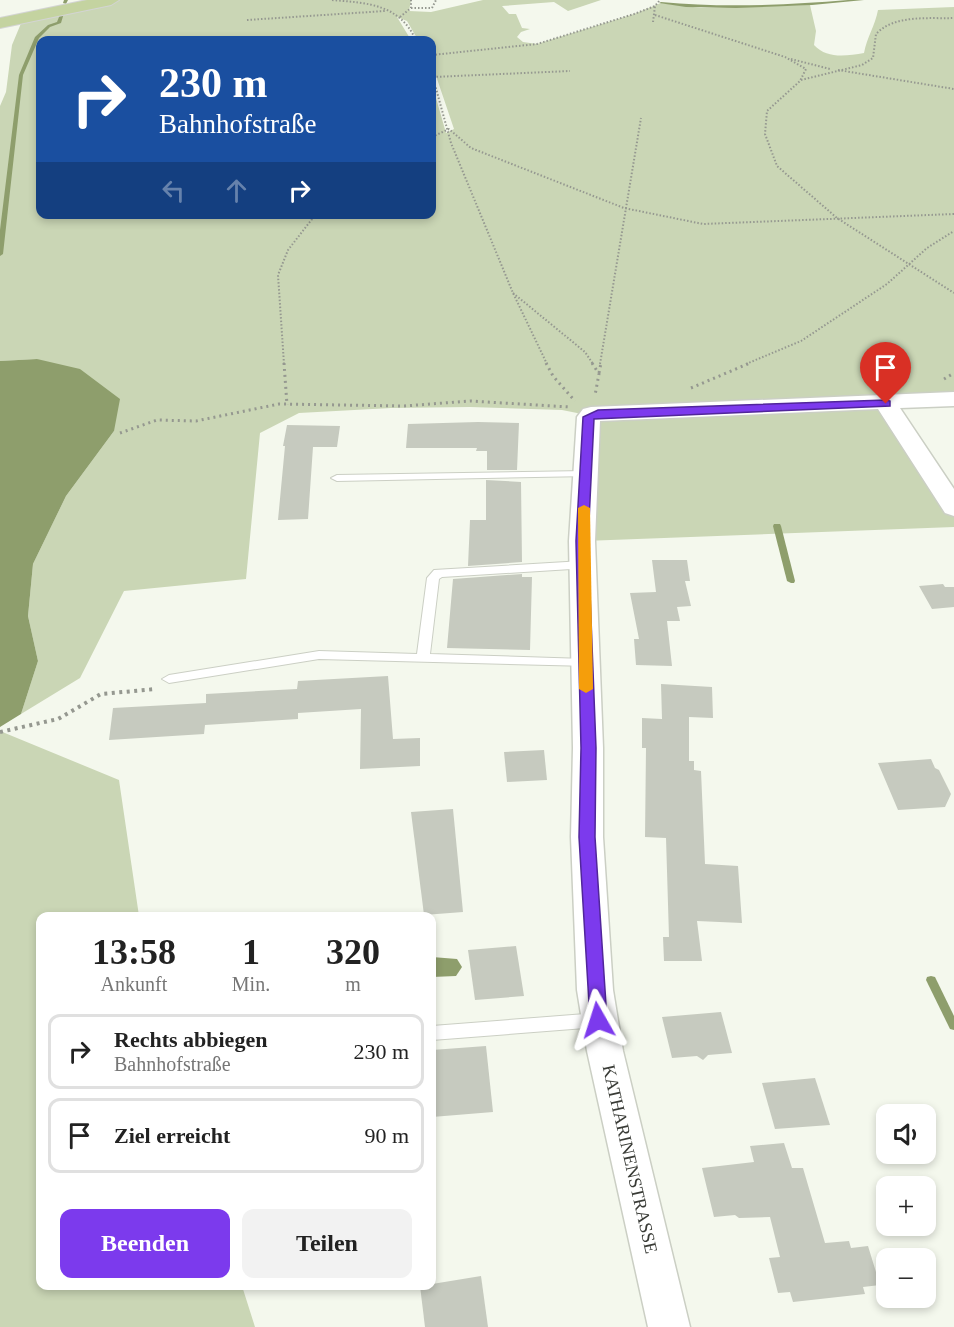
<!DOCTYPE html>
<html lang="de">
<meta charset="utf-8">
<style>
:root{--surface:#fff;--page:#f2f2f2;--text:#222;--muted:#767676;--line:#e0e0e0;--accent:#7c3aed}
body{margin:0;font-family:Georgia,serif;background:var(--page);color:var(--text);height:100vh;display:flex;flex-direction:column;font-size:22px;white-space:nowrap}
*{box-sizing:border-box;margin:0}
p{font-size:20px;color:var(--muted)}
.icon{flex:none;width:33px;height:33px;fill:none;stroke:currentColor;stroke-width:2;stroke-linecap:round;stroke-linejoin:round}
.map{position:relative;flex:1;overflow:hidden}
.panel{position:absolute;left:36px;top:912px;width:400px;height:378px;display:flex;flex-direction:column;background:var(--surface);border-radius:12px;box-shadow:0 3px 9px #0003}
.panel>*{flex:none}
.guide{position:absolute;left:36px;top:36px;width:400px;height:183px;border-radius:12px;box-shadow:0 3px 9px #0003;background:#1a4fa0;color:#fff;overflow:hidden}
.controls{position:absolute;left:876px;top:1104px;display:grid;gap:12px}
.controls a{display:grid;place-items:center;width:60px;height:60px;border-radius:12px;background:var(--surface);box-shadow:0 3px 9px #0003;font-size:30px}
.pin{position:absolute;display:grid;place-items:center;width:51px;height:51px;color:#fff;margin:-62px -26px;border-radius:50% 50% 50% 0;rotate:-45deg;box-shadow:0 0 6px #0007}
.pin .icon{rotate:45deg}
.me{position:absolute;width:66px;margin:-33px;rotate:354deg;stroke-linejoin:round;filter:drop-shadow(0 0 4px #0008)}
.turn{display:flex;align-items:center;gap:21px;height:126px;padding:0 24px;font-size:27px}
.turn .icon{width:78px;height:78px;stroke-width:2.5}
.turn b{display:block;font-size:42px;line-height:51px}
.lanes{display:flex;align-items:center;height:57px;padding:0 24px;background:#0003;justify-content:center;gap:30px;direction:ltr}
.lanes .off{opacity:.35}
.eta{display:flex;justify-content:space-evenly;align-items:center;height:102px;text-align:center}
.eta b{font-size:36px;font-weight:600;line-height:42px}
.button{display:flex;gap:12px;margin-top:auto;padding:12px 24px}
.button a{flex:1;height:69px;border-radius:12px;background:var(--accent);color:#fff;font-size:24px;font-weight:600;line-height:69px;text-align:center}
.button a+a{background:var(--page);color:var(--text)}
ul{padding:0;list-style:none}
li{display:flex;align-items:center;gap:18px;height:75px;margin:0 12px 9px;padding:0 12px;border:3px solid var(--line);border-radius:12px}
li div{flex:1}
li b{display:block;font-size:22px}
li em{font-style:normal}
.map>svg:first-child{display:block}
.green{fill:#cad6b5;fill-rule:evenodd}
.water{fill:#8e9e6c}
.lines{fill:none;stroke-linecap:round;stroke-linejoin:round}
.stream{fill:#8e9e6c;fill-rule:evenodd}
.building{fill:#c6cabf}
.service-casing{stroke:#cbcfc4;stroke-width:2}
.minor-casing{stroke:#cbcfc4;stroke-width:3}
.primary-casing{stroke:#d3d4d3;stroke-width:2}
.path-far2{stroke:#959890;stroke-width:2;stroke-dasharray:1.5 2;stroke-linecap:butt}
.path-far1{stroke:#959890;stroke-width:3;stroke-dasharray:2 4;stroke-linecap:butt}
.path{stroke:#959890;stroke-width:4;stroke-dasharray:3 4.5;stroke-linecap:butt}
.service{fill:#fff;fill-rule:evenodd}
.minor{fill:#fff;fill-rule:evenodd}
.primary{fill:#c4d3a0;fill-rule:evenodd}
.route{fill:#7c3aed;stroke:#51269a;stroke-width:1.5}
.slow{fill:#f59e0b}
.labels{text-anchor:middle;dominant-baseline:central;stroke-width:6;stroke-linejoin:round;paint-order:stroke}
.street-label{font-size:18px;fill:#393b36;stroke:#fff}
</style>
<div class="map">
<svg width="954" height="1327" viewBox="0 0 954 1327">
<rect width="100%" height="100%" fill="#f4f8ed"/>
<!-- green -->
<g class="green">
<path d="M 115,0 L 411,0 L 409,11 L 431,12 L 483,0 L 601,0 L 568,11 L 554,2 L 502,6 L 509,14 L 516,14 L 522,28 L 530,29 L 521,32 L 517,37 L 523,42 L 537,44 L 634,14 L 661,3 L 701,8 L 810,5 L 816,31 L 814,45 C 827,59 846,56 864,53 C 867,37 875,26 878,10 L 954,7 L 954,400 L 887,404 L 954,508 L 954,527 L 584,541 L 587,415 L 562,410 L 470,407 L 391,408 L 299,413 L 260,433 L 246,579 L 124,591 L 80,678 L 21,714 L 38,661 L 28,616 L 33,564 L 66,496 L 114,431 L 37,359 L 0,361 L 0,106 L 6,92 L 12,45 L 22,21 ZM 397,17 L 407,21 L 418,40 L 432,40 L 432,64 L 454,129 L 446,133 L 432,84 L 432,214 L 40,214 L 40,40 L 411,40 Z"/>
<path d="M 0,731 L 119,780 L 139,916 L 40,916 L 40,1286 L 242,1286 L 255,1327 L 0,1327 Z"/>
</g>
<!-- water -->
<g class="water">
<path d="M 37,359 L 80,369 L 120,399 L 114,431 L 66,496 L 33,564 L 28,616 L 38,661 L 21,714 L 0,727 L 0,361 Z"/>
<path d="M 432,957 L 457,959 L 462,967 L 456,976 L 432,977 Z"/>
</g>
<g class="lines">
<!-- stream -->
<g class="stream">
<path d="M 64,0 L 68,0 L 66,4 L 63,3 Z"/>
<path d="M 848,0 L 864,0 L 812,5 L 736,8 L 686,7 L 659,3 L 661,2 C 724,8 785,5 848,0 Z"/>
<path d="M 61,12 L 64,13 L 61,23 L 50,27 L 39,38 L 23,75 L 3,254 L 0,256 L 0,230 L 19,75 L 35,37 L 48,25 L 57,22 Z"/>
<path d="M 774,524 L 780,524 L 781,526 L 795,581 L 794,583 L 791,583 L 787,581 L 773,526 Z"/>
<path d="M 931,976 L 935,977 L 954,1016 L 954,1030 L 950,1029 L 926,980 L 927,977 Z"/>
</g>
</g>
<!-- building -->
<g class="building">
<path d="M 478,422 L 519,423 L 517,470 L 487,470 L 487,451 L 476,451 L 477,448 L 406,448 L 408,424 Z"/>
<path d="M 287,425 L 340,426 L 337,447 L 313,447 L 308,519 L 278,520 L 285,446 L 283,446 Z"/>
<path d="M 486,480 L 521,482 L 522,562 L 468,566 L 470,520 L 486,520 Z"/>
<path d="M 652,560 L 687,560 L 690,581 L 685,581 L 691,606 L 677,607 L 680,621 L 667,621 L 672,666 L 636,665 L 634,639 L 639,639 L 630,593 L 656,592 Z"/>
<path d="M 522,574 L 522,577 L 532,577 L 530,650 L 447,648 L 453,579 Z"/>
<path d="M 943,584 L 945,587 L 954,587 L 954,607 L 932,609 L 919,586 Z"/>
<path d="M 388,676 L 393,739 L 420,738 L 420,766 L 360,769 L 361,709 L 298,713 L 298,719 L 205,725 L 204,734 L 109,740 L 113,708 L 206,703 L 206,694 L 297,689 L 298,681 Z"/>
<path d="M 661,684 L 712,687 L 713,718 L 689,717 L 689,761 L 694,761 L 694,770 L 701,771 L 705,864 L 738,866 L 742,923 L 697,921 L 702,961 L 664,961 L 663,937 L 669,937 L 666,838 L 645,837 L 646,748 L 642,748 L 642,718 L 662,719 Z"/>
<path d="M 544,750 L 547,780 L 507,782 L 504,752 Z"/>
<path d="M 931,759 L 935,768 L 939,770 L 951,794 L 945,807 L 898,810 L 878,763 Z"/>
<path d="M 453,809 L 463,912 L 424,915 L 411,812 Z"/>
<path d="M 516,946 L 524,996 L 475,1000 L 468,950 Z"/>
<path d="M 721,1012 L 732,1053 L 708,1055 L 703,1060 L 697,1056 L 672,1058 L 662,1017 Z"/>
<path d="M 486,1046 L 493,1112 L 432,1117 L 432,1050 Z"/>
<path d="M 815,1078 L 830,1125 L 775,1129 L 762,1083 Z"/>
<path d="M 784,1143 L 792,1168 L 803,1168 L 825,1243 L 849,1241 L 851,1248 L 868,1246 L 880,1285 L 863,1287 L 865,1294 L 793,1302 L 790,1292 L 778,1293 L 769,1258 L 780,1257 L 770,1217 L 739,1218 L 735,1215 L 714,1217 L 702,1168 L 754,1162 L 750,1146 Z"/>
<path d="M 481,1276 L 488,1327 L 425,1327 L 420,1286 Z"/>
</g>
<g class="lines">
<!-- service casing -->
<g class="service-casing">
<g id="service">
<path d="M 586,471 L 590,472 L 592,474 L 590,476 L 337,481 L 331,478 L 337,475 Z"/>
<path d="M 583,561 L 589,565 L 587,568 L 442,577 L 439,579 L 430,654 L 585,659 L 592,663 L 590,666 L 319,659 L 169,683 L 162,679 L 169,675 L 319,651 L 417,654 L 427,578 L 434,570 Z"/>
<path d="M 598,1013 L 604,1015 L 607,1020 L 604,1025 L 598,1027 L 432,1040 L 432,1026 Z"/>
</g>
</g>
<!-- minor casing -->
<g class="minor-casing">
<path id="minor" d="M 954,392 L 954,406 L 900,408 L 954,489 L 954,516 L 945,513 L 878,409 L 600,421 L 595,541 L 603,748 L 603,837 L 613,990 L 623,1051 L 690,1327 L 648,1327 L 587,1051 L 577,990 L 571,837 L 573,748 L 569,541 L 577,417 L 583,409 L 591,407 Z"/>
</g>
<!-- primary casing -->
<g class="primary-casing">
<path id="primary" d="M 87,0 L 119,0 L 111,5 L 0,28 L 0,18 Z"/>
</g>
<!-- path-far2 -->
<g class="path-far2">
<path d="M 332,0 C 368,3 399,4 416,40"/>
<path d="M 411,8 L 432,8 L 436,0"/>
<path d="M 655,15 L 785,57 L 806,69 L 800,81 L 767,111 L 765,134 L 777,166 L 837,218 L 954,293"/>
<path d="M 400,17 L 411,8 L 411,0"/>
<path d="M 247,20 L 385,11"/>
<path d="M 653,22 L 655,6"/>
<path d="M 432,55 L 537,44 L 634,14 L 655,6 L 660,0"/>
<path d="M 791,59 L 830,69"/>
<path d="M 838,70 L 954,89"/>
<path d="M 432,74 L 451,143 L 513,293 L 547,364"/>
<path d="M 433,77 L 570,71"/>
<path d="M 801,80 L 862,65 L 873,58 L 876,34 C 895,14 929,19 954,18"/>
<path d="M 432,137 L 449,129 L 471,148 L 624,208 L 703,224 L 954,214"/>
<path d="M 513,293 L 585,352 L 593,364"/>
<path d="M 284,364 L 278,275 L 288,250 L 316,214"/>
<path d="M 600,364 L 641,118"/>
<path d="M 746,364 L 801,341 L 887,284 L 927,248 L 954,231"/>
</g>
<!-- path-far1 -->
<g class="path-far1">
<path d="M 284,363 L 287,405"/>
<path d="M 546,363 L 553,376 L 575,401"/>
<path d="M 592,363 L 599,374 L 595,395"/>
<path d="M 599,373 L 601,363"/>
<path d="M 944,379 L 954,373"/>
<path d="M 691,388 L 750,363"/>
<path d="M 120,433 L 157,420 L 196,421 L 279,404 L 404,406 L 470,401 L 570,407"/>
</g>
<!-- path -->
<path class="path" d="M 0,732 L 58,719 L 101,694 L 156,689"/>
<!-- service -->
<use href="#service" class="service"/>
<!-- minor -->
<use href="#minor" class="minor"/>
<!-- primary -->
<use href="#primary" class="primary"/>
</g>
<!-- route -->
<path class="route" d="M 886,400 L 890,401 L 890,406 L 594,419 L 588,541 L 596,748 L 595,837 L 607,1020 L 605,1025 L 592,1025 L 590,1020 L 579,837 L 581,748 L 576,541 L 583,417 L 598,410 Z"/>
<!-- slow -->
<path class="slow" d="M 584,505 L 590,508 L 593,689 L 586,693 L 579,689 L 578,508 Z"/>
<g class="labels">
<!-- street labels -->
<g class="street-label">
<text transform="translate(630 1159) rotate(77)">KATHARINENSTRASSE</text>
</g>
</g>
</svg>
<div class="controls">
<a><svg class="icon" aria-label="sound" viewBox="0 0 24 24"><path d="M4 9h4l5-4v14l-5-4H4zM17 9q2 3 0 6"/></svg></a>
<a>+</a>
<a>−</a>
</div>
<div class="pin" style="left:886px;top:404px;background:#d93025"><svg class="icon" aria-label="arrive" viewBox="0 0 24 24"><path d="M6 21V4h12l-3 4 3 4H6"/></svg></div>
<svg class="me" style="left:598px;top:1020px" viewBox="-20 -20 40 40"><path d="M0-17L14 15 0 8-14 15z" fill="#7c3aed" stroke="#fff" stroke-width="4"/></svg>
<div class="guide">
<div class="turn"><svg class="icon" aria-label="right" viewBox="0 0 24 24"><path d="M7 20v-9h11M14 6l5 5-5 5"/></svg><div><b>230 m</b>Bahnhofstraße</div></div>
<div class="lanes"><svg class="icon off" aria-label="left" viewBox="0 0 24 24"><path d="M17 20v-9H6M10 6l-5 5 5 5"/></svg><svg class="icon off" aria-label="ahead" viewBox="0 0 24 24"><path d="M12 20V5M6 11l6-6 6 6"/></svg><svg class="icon" aria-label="right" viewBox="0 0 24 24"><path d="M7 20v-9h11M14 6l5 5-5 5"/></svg></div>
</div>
<section class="panel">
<div class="eta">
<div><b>13:58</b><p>Ankunft</p></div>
<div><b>1</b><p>Min.</p></div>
<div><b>320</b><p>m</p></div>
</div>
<ul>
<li><svg class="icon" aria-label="right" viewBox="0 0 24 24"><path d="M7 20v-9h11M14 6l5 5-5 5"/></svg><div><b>Rechts abbiegen</b><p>Bahnhofstraße</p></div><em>230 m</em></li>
<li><svg class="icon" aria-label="arrive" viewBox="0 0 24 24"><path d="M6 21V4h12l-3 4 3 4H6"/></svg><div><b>Ziel erreicht</b></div><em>90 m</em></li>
</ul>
<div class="button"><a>Beenden</a><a>Teilen</a></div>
</section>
</div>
